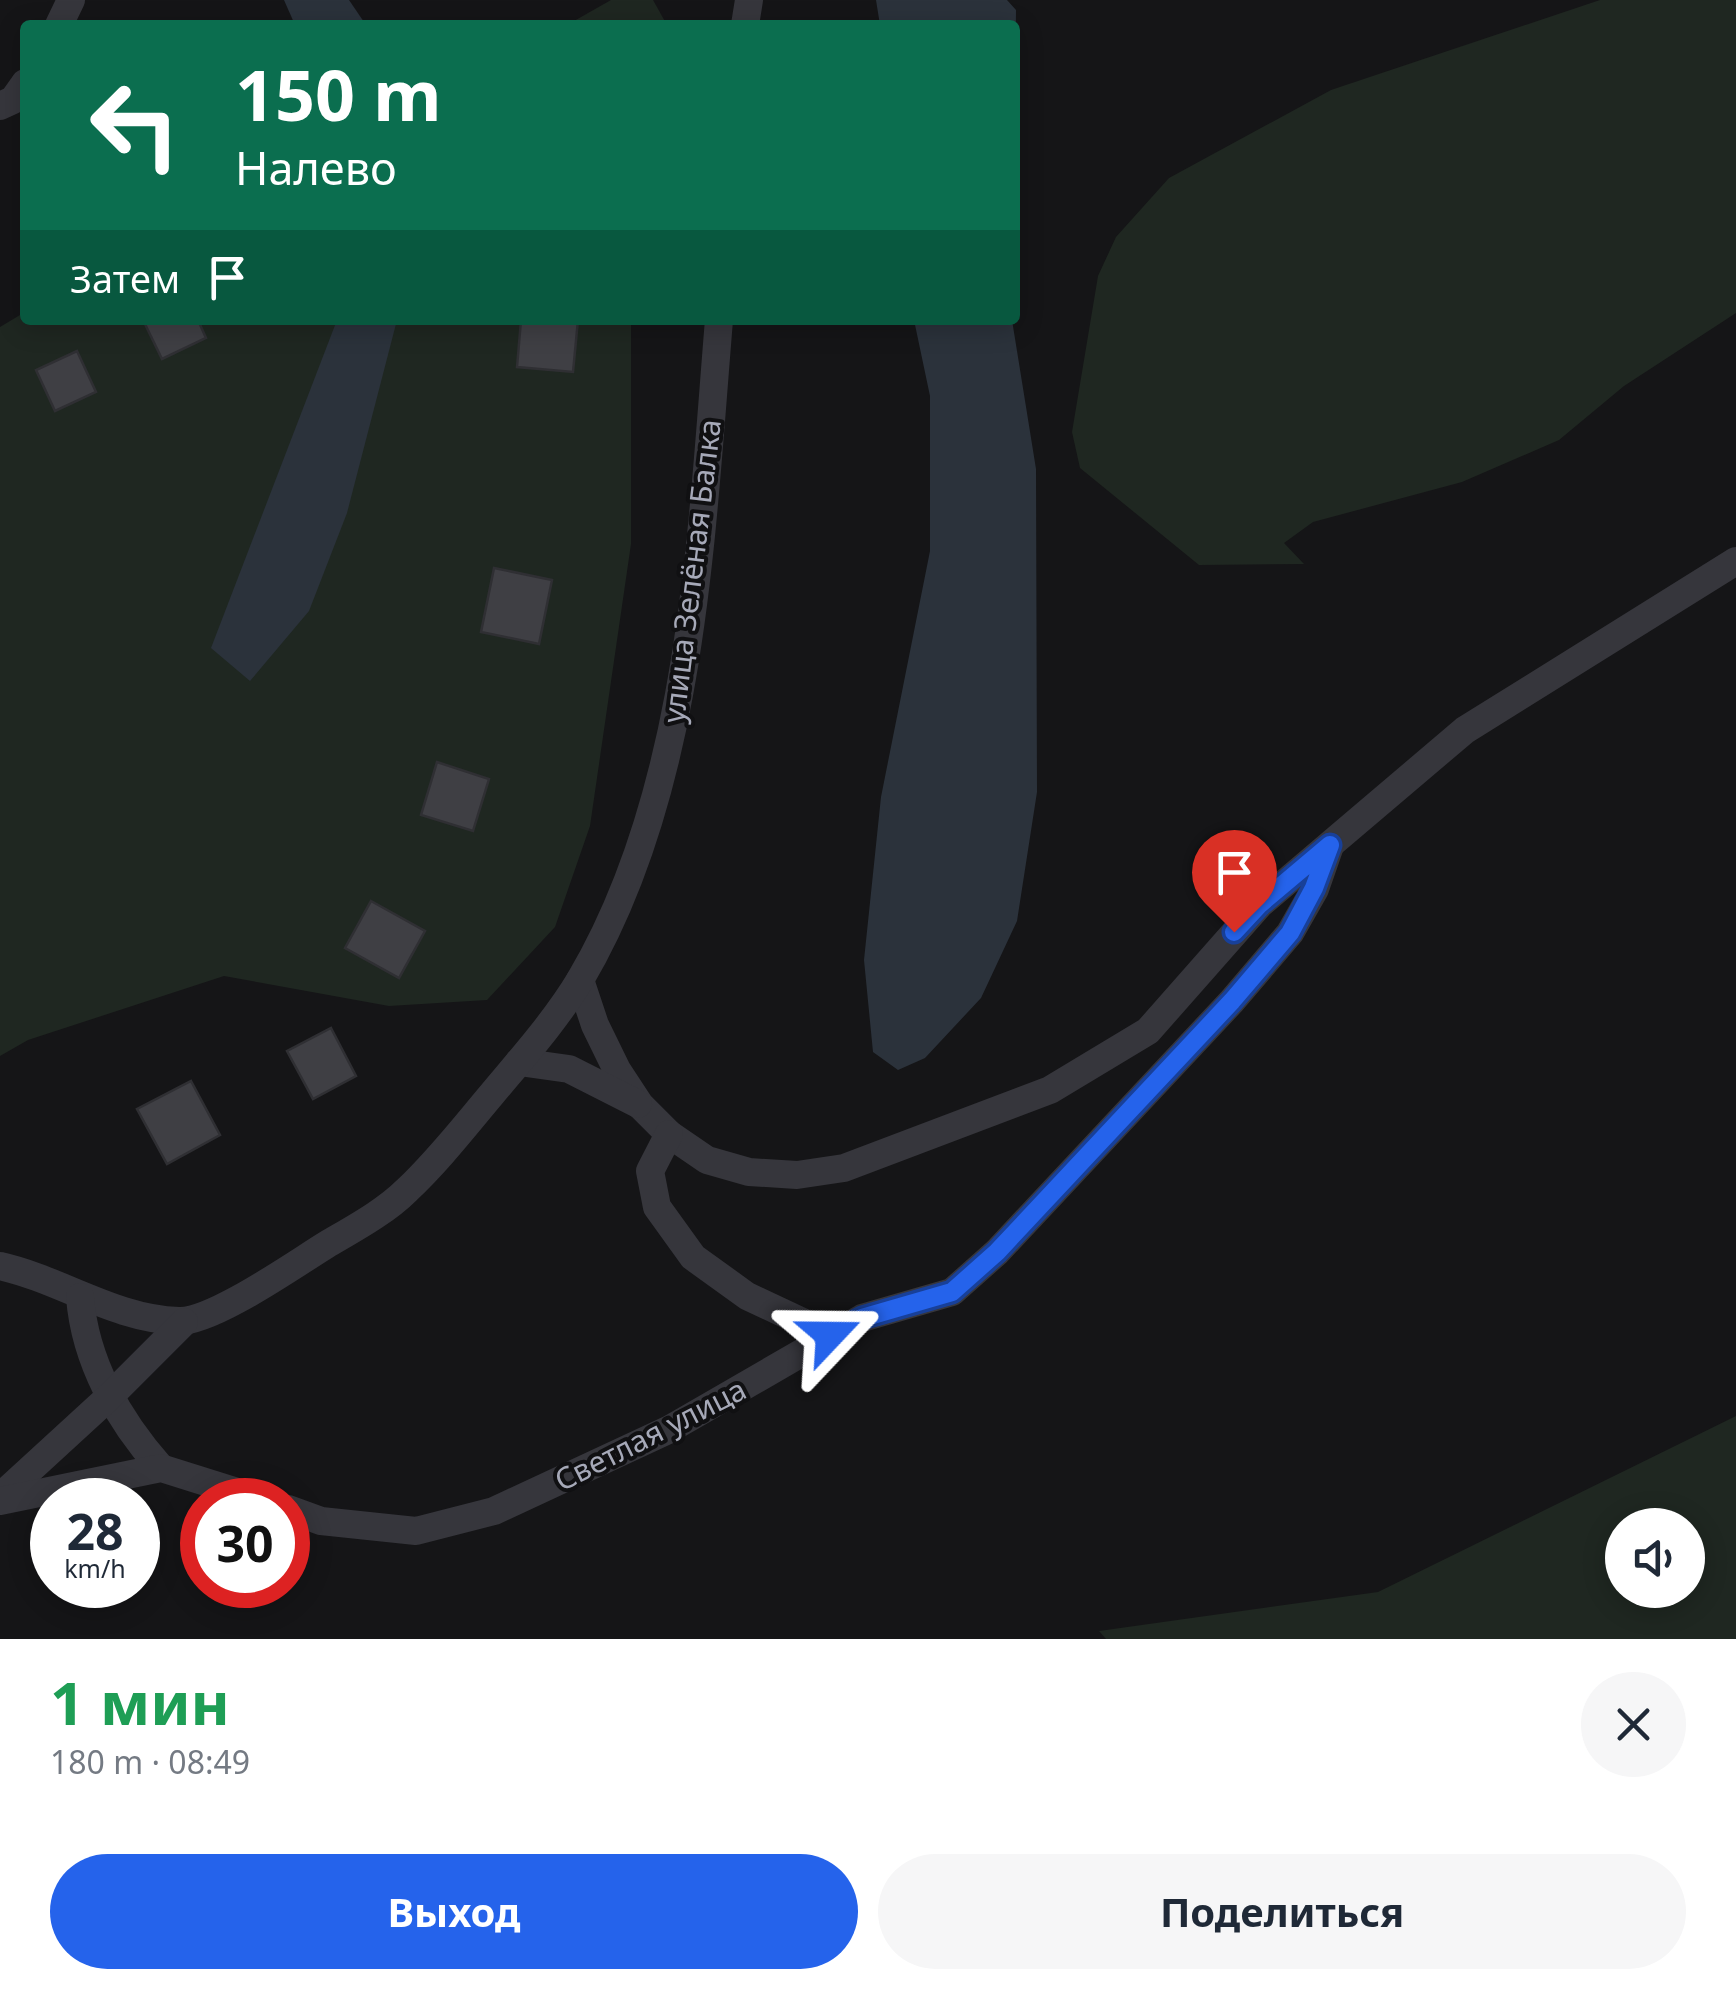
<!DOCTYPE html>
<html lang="ru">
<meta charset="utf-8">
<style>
:root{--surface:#fff;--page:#f6f6f7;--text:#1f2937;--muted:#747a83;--accent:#2563eb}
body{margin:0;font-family:"Noto Sans",sans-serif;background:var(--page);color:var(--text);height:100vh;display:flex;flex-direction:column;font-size:38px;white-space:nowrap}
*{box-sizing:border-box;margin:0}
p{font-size:32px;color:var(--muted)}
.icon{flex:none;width:55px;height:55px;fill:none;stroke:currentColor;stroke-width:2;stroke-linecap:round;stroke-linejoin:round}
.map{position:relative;height:1639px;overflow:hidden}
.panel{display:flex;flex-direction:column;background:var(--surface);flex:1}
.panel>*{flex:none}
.top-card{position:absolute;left:20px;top:20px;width:1000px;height:305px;border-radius:10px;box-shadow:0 5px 25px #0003;background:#0b6e4f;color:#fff;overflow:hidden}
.fabs{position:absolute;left:1605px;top:1508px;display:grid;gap:20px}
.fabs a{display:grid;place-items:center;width:100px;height:100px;border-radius:50%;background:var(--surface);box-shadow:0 5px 25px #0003;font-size:50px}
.speed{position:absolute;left:30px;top:1478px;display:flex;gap:20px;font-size:50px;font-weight:700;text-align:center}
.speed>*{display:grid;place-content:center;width:130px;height:130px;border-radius:50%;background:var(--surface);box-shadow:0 5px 25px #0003;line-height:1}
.speed small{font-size:25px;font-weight:400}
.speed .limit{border:15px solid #d22;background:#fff;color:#111}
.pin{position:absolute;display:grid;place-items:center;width:85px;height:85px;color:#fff;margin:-102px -42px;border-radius:50% 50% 50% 0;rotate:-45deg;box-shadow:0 0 10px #0007}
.pin .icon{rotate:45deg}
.me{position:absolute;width:110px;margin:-55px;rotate:67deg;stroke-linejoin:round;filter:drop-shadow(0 0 8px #0008)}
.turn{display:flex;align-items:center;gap:35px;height:210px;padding:0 50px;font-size:45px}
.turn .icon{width:130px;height:130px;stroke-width:2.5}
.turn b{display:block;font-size:70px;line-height:85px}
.then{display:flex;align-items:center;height:95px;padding:0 50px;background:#0003;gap:20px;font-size:38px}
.round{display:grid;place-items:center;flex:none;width:105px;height:105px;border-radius:52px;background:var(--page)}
.head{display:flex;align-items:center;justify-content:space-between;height:170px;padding:0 50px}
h1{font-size:60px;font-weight:700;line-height:75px;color:#1e9e55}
.primary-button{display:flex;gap:20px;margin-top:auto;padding:20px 50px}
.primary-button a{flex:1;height:115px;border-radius:60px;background:var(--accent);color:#fff;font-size:40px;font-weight:700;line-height:115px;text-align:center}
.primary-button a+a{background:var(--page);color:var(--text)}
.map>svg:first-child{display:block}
.green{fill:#1f2721;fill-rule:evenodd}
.water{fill:#2b323b}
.building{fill:#3f3f44;stroke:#2f2f33;stroke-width:2.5}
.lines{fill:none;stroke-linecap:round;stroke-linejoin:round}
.street{stroke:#36363c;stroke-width:28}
.route-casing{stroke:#184099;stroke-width:25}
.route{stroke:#2563eb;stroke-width:18}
.labels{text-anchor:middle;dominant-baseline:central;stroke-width:8;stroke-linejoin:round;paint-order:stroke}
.street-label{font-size:30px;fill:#a6a9b8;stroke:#101012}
</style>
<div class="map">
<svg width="1736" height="1639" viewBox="0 0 1736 1639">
<rect width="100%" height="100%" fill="#151517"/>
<!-- green -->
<g class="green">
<path d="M 611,0 L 653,0 L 667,25 L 567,25 Z"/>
<path d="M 1600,0 L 1736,0 L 1736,313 L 1624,386 L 1559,440 L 1462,482 L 1313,522 L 1284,543 L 1304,564 L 1199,565 L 1080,468 L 1072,432 L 1098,276 L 1116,237 L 1169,178 L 1331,90 Z"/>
<path d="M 25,312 L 25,320 L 631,320 L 631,544 L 590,826 L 555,927 L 487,1000 L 389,1006 L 224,976 L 28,1040 L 0,1056 L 0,327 Z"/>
<path d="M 1736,1416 L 1736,1639 L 1106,1639 L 1099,1631 L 1378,1592 ZM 1622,1525 L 1688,1525 L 1688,1590 L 1622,1590 Z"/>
</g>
<!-- water -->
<g class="water">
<path d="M 284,0 L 349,0 L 366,25 L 295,25 Z"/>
<path d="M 876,0 L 1007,0 L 1016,10 L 1015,112 L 1015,25 L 880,25 Z"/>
<path d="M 337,320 L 397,320 L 347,513 L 309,611 L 250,681 L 211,648 Z"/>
<path d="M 914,320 L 1012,320 L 1036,469 L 1037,792 L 1017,921 L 981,998 L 925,1058 L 898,1070 L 873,1052 L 864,960 L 881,797 L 930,551 L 930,396 Z"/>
</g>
<!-- building -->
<g class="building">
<path d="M 143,320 L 198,320 L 206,338 L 162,359 Z"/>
<path d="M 521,320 L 578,320 L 573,372 L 517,367 Z"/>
<path d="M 77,351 L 96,392 L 55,411 L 36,370 Z"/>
<path d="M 494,568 L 552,580 L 539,644 L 481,632 Z"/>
<path d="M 437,762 L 489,779 L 473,831 L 421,815 Z"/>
<path d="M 371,901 L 425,931 L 399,978 L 345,948 Z"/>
<path d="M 331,1028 L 356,1076 L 313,1099 L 287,1051 Z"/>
<path d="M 191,1081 L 220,1135 L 167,1164 L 137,1109 Z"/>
</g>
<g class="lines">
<!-- street -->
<g class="street">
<path d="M 59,25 L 71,0"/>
<path d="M 745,25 L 749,0"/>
<path d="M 0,106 L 13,100 L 25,83"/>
<path d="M 580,980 L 595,1025 L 617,1070 L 640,1105 L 669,1134 L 707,1160 L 749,1172 L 797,1175 L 844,1168 L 1050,1090 L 1148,1031 L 1260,904 L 1465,730 L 1736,561"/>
<path d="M 519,1062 L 569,1069 L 638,1104"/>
<path d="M 669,1134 L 650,1171 L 657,1207 L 693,1257 L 747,1296 L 830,1335"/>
<path d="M 0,1266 C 62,1280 114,1319 179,1321 C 213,1322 295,1264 326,1245 C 353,1229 385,1212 407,1190 C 438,1161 465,1126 492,1094 C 522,1058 556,1020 580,980 C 693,789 701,535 719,320"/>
<path d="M 80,1297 C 85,1362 119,1421 161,1468"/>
<path d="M 0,1497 L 109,1397 L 184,1322"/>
<path d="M 0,1501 L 161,1468 L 263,1500"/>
<path d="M 288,1509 L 321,1521 L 416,1531 L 494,1511 L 668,1430 L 862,1318 L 952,1292 L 997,1252 L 1232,1001 L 1290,933 L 1315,889 L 1330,846"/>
</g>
</g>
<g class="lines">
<!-- route casing -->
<g class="route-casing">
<path id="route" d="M 830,1335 L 862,1318 L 952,1292 L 997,1252 L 1232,1001 L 1290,933 L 1314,888 L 1330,845 L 1260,904 L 1234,932"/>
</g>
<!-- route -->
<use href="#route" class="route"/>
</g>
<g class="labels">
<!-- street labels -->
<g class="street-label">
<text transform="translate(691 571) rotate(-83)">улица Зелёная Балка</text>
<text transform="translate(650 1434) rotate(-27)">Светлая улица</text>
</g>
</g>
</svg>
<div class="fabs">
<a><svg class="icon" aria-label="sound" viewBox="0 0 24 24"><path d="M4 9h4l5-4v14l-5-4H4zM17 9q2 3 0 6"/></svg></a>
</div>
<div class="speed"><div>28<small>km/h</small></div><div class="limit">30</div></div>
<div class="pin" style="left:1234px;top:932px;background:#d93025"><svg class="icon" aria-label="arrive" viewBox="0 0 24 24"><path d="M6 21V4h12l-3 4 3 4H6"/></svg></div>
<svg class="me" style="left:830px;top:1335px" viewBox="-20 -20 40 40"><path d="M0-17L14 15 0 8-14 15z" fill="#2563eb" stroke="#fff" stroke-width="4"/></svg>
<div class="top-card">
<div class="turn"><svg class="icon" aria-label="left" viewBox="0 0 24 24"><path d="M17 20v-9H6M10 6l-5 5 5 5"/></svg><div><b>150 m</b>Налево</div></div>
<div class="then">Затем<svg class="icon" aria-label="arrive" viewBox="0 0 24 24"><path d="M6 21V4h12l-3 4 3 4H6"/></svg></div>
</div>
</div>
<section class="panel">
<div class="head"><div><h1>1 мин</h1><p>180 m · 08:49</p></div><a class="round"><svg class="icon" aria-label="close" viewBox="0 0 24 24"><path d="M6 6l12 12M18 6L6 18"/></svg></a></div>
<div class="primary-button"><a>Выход</a><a>Поделиться</a></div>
</section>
